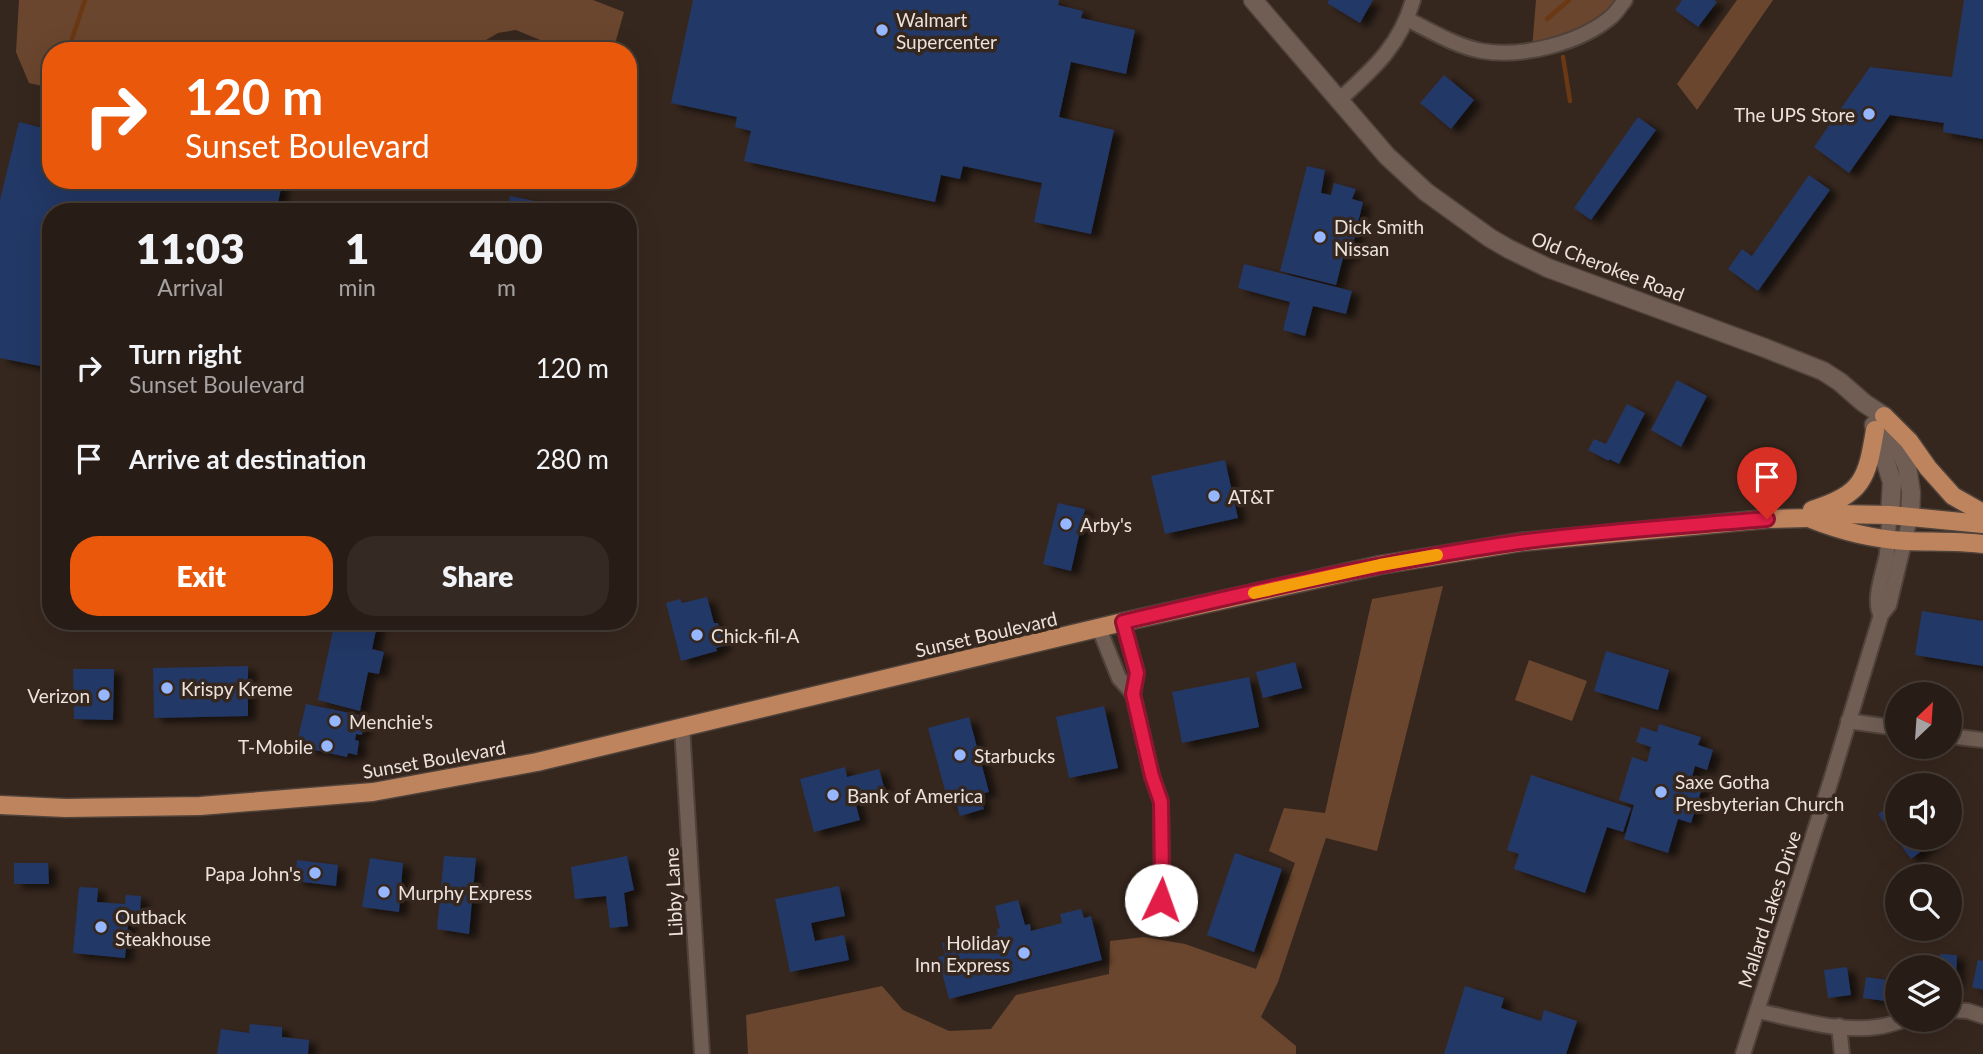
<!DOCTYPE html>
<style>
:root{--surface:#281d16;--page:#342a23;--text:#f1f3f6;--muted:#a5a2a1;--line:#443b35;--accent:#ea580c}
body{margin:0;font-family:Lato,sans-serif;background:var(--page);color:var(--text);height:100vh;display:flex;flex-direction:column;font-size:26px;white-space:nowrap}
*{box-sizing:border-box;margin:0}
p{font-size:23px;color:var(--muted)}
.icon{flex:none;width:38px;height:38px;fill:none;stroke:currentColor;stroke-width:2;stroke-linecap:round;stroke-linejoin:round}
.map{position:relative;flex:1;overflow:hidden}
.panel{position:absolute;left:42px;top:203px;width:595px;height:427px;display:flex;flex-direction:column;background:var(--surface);border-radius:28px;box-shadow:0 7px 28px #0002,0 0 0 2px var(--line)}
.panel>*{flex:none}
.hud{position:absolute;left:42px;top:42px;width:595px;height:147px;border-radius:28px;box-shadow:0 7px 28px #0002,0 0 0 2px var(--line);background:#ea580c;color:#fff;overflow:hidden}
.needle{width:46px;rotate:25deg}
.tools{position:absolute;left:1885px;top:682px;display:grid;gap:14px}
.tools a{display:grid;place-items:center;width:77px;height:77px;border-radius:50%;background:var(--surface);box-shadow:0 7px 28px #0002,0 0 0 2px var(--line);font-size:35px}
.pin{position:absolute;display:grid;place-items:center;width:60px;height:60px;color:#fff;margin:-72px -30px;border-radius:50% 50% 50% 0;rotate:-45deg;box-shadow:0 0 7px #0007}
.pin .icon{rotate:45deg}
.me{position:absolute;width:77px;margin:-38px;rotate:3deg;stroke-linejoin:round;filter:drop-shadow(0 0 5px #0008)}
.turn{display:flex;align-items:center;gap:24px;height:147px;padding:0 28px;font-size:32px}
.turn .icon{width:91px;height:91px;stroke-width:2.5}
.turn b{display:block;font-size:49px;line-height:60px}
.eta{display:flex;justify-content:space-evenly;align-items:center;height:119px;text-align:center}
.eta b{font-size:42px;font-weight:800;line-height:49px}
.primary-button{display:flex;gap:14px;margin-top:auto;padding:14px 28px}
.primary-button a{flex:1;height:80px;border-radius:28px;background:var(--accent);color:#fff;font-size:28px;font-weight:800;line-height:80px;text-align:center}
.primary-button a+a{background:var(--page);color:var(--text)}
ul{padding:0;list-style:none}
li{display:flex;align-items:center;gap:21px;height:91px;padding:0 28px}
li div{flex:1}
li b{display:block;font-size:26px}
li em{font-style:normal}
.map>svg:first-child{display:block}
.green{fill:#6b462e}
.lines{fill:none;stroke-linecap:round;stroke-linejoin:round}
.stream{stroke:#6a3813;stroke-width:4.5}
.building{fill:#243766;filter:url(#shadow)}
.minor-casing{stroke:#4f423a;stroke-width:18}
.tertiary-casing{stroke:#4f423a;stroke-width:21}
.primary-casing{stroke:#4f423a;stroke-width:21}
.minor{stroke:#705e54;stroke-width:14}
.tertiary{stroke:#705e54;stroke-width:18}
.primary{stroke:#be845e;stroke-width:18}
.route-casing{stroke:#92132f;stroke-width:18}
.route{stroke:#e11d48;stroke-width:12}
.slow{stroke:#f59e0b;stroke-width:12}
.poi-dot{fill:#96b6fd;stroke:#36271e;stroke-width:2.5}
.labels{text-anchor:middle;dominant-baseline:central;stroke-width:7;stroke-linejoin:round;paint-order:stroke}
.poi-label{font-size:19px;fill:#ece2dc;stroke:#36271e;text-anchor:start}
.street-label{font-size:19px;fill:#ece2dc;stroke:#36271e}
</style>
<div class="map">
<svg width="1983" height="1054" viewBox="0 0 1983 1054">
<defs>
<filter id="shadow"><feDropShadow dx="8" dy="4.5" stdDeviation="3.5" flood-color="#0009"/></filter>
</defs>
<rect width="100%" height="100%" fill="#36271e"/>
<!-- green -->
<g class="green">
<path d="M 19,0 L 593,0 L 624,12 L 613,51 L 567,51 L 516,30 L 498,33 L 481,43 L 475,51 L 51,51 L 51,88 L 29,83 L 16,52 Z"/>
<path d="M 1536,0 L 1615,0 L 1612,16 L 1532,49 Z"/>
<path d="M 1737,0 L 1773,0 L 1697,110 L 1677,84 Z"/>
<path d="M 1443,586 L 1377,851 L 1326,838 L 1278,982 L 1261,1017 L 1296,1046 L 1296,1054 L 748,1054 L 746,1015 L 882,986 L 903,1010 L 949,1031 L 991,1029 L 1016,995 L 1109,974 L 1110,941 L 1144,937 L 1185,944 L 1256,969 L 1295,863 L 1269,851 L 1284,808 L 1325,813 L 1372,599 Z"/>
<path d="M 1529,660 L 1587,681 L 1572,721 L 1515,700 Z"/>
</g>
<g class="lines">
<!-- stream -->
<g class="stream">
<path d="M 1547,19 L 1569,0"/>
<path d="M 68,51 L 85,0"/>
<path d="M 1563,57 L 1570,101"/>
</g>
</g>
<!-- building -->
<g class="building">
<path d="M 693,0 L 1059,0 L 1058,5 L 1083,11 L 1081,18 L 1135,30 L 1126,74 L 1071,62 L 1059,117 L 1114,130 L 1091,234 L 1034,222 L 1042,183 L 963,166 L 960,179 L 941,175 L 935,202 L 744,161 L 751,131 L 735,127 L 737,117 L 671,103 Z"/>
<path d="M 1329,0 L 1373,0 L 1360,23 L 1327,3 Z"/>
<path d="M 1682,0 L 1714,0 L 1717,2 L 1698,27 L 1675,10 Z"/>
<path d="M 1964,0 L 1983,0 L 1983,139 L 1943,132 L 1944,123 L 1890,115 L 1849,173 L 1814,147 L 1870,67 L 1952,77 Z"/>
<path d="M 1444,75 L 1474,100 L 1451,129 L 1420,103 Z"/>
<path d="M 1638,117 L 1656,130 L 1591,220 L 1574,208 Z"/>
<path d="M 19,122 L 51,130 L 51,180 L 265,180 L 282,184 L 276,212 L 51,212 L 51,329 L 48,328 L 40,366 L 0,358 L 0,200 Z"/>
<path d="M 1307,166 L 1325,170 L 1321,193 L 1331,195 L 1334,183 L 1356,189 L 1352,199 L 1363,202 L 1350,257 L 1343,258 L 1336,285 L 1280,271 Z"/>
<path d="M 1809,175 L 1830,190 L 1758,291 L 1728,269 L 1742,249 L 1752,256 Z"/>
<path d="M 510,196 L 575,209 L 574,212 L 507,212 Z"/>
<path d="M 1244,264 L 1352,291 L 1346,314 L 1313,306 L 1305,336 L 1283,330 L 1290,302 L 1238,288 Z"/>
<path d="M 1677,380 L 1707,396 L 1681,447 L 1651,430 Z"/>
<path d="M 1627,404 L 1645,413 L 1619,464 L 1609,459 L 1609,461 L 1588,450 L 1594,439 L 1606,444 Z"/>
<path d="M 1225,460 L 1238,518 L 1165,534 L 1151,476 Z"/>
<path d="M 1058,503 L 1085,509 L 1071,571 L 1043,564 Z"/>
<path d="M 707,597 L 714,623 L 718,623 L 724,646 L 716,648 L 717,651 L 681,661 L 666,603 L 680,599 L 682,603 Z"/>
<path d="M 1922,611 L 1983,621 L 1983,666 L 1915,655 Z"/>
<path d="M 335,621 L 378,621 L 372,649 L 384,652 L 379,674 L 368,672 L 360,711 L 318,700 Z"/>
<path d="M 1606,651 L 1669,670 L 1658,710 L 1594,691 Z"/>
<path d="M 1295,662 L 1302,688 L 1263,698 L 1256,672 Z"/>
<path d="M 248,666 L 248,716 L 154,718 L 153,668 Z"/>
<path d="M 73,669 L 114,669 L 113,720 L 74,719 Z"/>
<path d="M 1249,677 L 1259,727 L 1182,743 L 1172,692 Z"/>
<path d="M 306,704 L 359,715 L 358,720 L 364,721 L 362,735 L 356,734 L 355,740 L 359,741 L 357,755 L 348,753 L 347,757 L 296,746 Z"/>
<path d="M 1104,706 L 1118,768 L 1069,778 L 1056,717 Z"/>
<path d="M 969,717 L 989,792 L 979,794 L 984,809 L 960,816 L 956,803 L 949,805 L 928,728 Z"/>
<path d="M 1659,724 L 1701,737 L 1698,745 L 1713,750 L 1707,770 L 1695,766 L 1691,781 L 1703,785 L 1691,823 L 1678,819 L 1668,853 L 1624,839 L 1634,805 L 1619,800 L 1632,757 L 1647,762 L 1651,747 L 1636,742 L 1641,727 L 1657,732 Z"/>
<path d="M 845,767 L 847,777 L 879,769 L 885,790 L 854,798 L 860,820 L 814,832 L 800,779 Z"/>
<path d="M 1531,775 L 1631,808 L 1623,832 L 1607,827 L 1585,893 L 1514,869 L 1519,854 L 1507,850 Z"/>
<path d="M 1897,800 L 1897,838 L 1939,838 L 1911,859 L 1878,814 Z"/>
<path d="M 1235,853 L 1282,869 L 1254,952 L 1207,935 Z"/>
<path d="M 444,856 L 476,858 L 469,934 L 437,929 Z"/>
<path d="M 627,856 L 634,890 L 624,893 L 628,926 L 610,928 L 606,896 L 575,899 L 571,867 Z"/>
<path d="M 370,858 L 403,863 L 399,912 L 362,907 Z"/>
<path d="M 297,860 L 338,865 L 336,886 L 295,881 Z"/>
<path d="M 14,863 L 48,863 L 49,884 L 14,884 Z"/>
<path d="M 839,886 L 845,916 L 811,923 L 815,941 L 844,935 L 849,960 L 790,972 L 775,899 Z"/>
<path d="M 79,887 L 98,888 L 97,902 L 125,904 L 126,895 L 141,896 L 140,912 L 129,911 L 125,958 L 73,953 Z"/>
<path d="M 1018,900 L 1025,925 L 1030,924 L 1031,931 L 1062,923 L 1060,914 L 1081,909 L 1084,918 L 1091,916 L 1102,960 L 949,999 L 938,957 L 945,955 L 942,943 L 966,937 L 967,943 L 998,935 L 997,929 L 1000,928 L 995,906 Z"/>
<path d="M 1940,954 L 1957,955 L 1956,983 L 1950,983 L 1950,968 L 1940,968 Z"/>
<path d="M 1978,960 L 1983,961 L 1983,990 L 1972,987 Z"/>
<path d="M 1847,967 L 1851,995 L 1828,998 L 1824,970 Z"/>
<path d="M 1866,977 L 1888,980 L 1885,1001 L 1863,998 Z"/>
<path d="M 1465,986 L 1504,998 L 1501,1008 L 1541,1021 L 1544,1010 L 1577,1021 L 1566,1054 L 1444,1054 Z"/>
<path d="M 250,1024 L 282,1027 L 282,1037 L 309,1040 L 308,1054 L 217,1054 L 221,1029 L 249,1033 Z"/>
</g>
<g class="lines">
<!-- minor casing -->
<g class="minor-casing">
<g id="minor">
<path d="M 1407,19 C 1431,31 1455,46 1482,51 C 1522,58 1580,43 1611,17 C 1616,13 1620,6 1625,0"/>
<path d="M 1339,100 C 1373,69 1400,46 1413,0"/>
<path d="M 1881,615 C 1872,601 1884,571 1887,554 C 1888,541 1888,528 1890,515"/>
<path d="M 1123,622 L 1137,673 L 1133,694 L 1152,776 L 1161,802 L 1162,879 L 1159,921"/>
<path d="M 1099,628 L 1119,678 L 1133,694"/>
<path d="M 1848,721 L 1897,728"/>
<path d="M 682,727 L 702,1054"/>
<path d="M 1950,736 L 1983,740"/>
<path d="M 1950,1010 L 1968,1011 L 1983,1016"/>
<path d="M 1757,1011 C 1793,1018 1840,1033 1877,1027 C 1886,1026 1895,1023 1904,1020"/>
<path d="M 1839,1026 L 1842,1054"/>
<path d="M 1743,1054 L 1831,780 L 1881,615 L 1889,605 L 1910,518"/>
</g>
</g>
<!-- tertiary casing -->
<g class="tertiary-casing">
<g id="tertiary">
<path d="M 1253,0 L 1387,156 L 1426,192 L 1490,238 L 1509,249 L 1548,268 L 1765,348 L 1823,371 L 1840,382 L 1864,403 L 1884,416 L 1907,466 L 1911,492 L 1910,518"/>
<path d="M 1874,425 L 1892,482 L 1890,515"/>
</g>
</g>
<!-- primary casing -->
<g class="primary-casing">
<g id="primary">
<path d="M 1884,416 L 1909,441 L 1928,468 L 1953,496 L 1983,513"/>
<path d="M 1812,510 C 1863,494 1867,479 1875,430"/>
<path d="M 1811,519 C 1841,531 1873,539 1906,541 C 1932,542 1958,541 1983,544"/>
<path d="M 0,805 L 66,808 L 200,806 L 373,792 L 537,762 L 1123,622 L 1380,565 L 1521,542 L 1767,519 L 1807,518 L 1836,514 L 1890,515 L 1983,524"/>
</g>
</g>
<!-- minor -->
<use href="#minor" class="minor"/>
<!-- tertiary -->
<use href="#tertiary" class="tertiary"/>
<!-- primary -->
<use href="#primary" class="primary"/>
</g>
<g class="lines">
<!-- route casing -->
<g class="route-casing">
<path id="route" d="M 1161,900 L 1162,879 L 1161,802 L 1152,776 L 1133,694 L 1137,673 L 1123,622 C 1254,591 1385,561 1519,542 C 1601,531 1685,526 1767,519"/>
</g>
<!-- route -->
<use href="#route" class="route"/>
<!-- slow -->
<path class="slow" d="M 1254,593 L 1380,565 L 1437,555"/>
</g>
<!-- markers -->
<g class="poi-dot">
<circle cx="882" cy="30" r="7"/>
<circle cx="1869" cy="114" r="7"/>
<circle cx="1320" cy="237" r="7"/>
<circle cx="1214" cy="496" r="7"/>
<circle cx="1066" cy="524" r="7"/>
<circle cx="697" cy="635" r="7"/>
<circle cx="167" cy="688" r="7"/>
<circle cx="104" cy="695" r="7"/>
<circle cx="335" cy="721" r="7"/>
<circle cx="327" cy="746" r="7"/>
<circle cx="960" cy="755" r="7"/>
<circle cx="1661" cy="792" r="7"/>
<circle cx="833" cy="795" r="7"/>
<circle cx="315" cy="873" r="7"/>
<circle cx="384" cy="892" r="7"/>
<circle cx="101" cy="927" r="7"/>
<circle cx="1024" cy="953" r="7"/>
</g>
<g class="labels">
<!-- poi labels -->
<g class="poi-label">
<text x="896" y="19">Walmart<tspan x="896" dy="22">Supercenter</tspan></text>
<text x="1855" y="114" text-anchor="end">The UPS Store</text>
<text x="1334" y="226">Dick Smith<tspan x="1334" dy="22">Nissan</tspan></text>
<text x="1228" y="496">AT&amp;T</text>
<text x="1080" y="524">Arby's</text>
<text x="711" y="635">Chick-fil-A</text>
<text x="181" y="688">Krispy Kreme</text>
<text x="90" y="695" text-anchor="end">Verizon</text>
<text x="349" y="721">Menchie's</text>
<text x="313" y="746" text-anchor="end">T-Mobile</text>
<text x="974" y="755">Starbucks</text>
<text x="1675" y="781">Saxe Gotha<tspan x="1675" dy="22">Presbyterian Church</tspan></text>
<text x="847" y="795">Bank of America</text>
<text x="301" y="873" text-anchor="end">Papa John's</text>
<text x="398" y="892">Murphy Express</text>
<text x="115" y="916">Outback<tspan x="115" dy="22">Steakhouse</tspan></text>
<text x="1010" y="942" text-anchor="end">Holiday<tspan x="1010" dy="22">Inn Express</tspan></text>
</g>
<!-- street labels -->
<g class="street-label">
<text transform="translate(1608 266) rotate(21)">Old Cherokee Road</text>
<text transform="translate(986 634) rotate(-13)">Sunset Boulevard</text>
<text transform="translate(434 759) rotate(-10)">Sunset Boulevard</text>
<text transform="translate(673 892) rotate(-93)">Libby Lane</text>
<text transform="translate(1769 909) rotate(-72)">Mallard Lakes Drive</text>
</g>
</g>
</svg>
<div class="tools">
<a><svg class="needle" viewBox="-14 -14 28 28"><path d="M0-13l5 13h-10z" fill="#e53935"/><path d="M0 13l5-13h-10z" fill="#a5a2a1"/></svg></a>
<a><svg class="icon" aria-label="sound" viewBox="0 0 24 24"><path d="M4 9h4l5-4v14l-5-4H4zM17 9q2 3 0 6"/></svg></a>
<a><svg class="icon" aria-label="search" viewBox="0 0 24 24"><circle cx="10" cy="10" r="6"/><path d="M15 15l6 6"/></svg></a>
<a><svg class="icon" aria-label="layers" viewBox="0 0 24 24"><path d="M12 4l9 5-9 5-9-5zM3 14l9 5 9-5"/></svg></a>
</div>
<div class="pin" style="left:1767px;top:519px;background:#d93025"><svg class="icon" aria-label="arrive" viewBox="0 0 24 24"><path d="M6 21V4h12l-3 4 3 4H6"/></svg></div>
<svg class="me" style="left:1161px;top:900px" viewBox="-20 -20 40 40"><circle r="19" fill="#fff"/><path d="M0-13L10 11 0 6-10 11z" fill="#e11d48"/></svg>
<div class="hud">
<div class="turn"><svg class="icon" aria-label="right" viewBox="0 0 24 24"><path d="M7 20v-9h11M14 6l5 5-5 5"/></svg><div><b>120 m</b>Sunset Boulevard</div></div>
</div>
<section class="panel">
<div class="eta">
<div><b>11:03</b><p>Arrival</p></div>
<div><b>1</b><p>min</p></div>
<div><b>400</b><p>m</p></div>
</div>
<ul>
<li><svg class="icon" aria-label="right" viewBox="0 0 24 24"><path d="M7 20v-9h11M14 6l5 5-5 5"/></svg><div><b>Turn right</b><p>Sunset Boulevard</p></div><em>120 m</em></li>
<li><svg class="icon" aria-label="arrive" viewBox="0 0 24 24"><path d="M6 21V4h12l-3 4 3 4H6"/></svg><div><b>Arrive at destination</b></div><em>280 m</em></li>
</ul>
<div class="primary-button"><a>Exit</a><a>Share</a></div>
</section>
</div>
